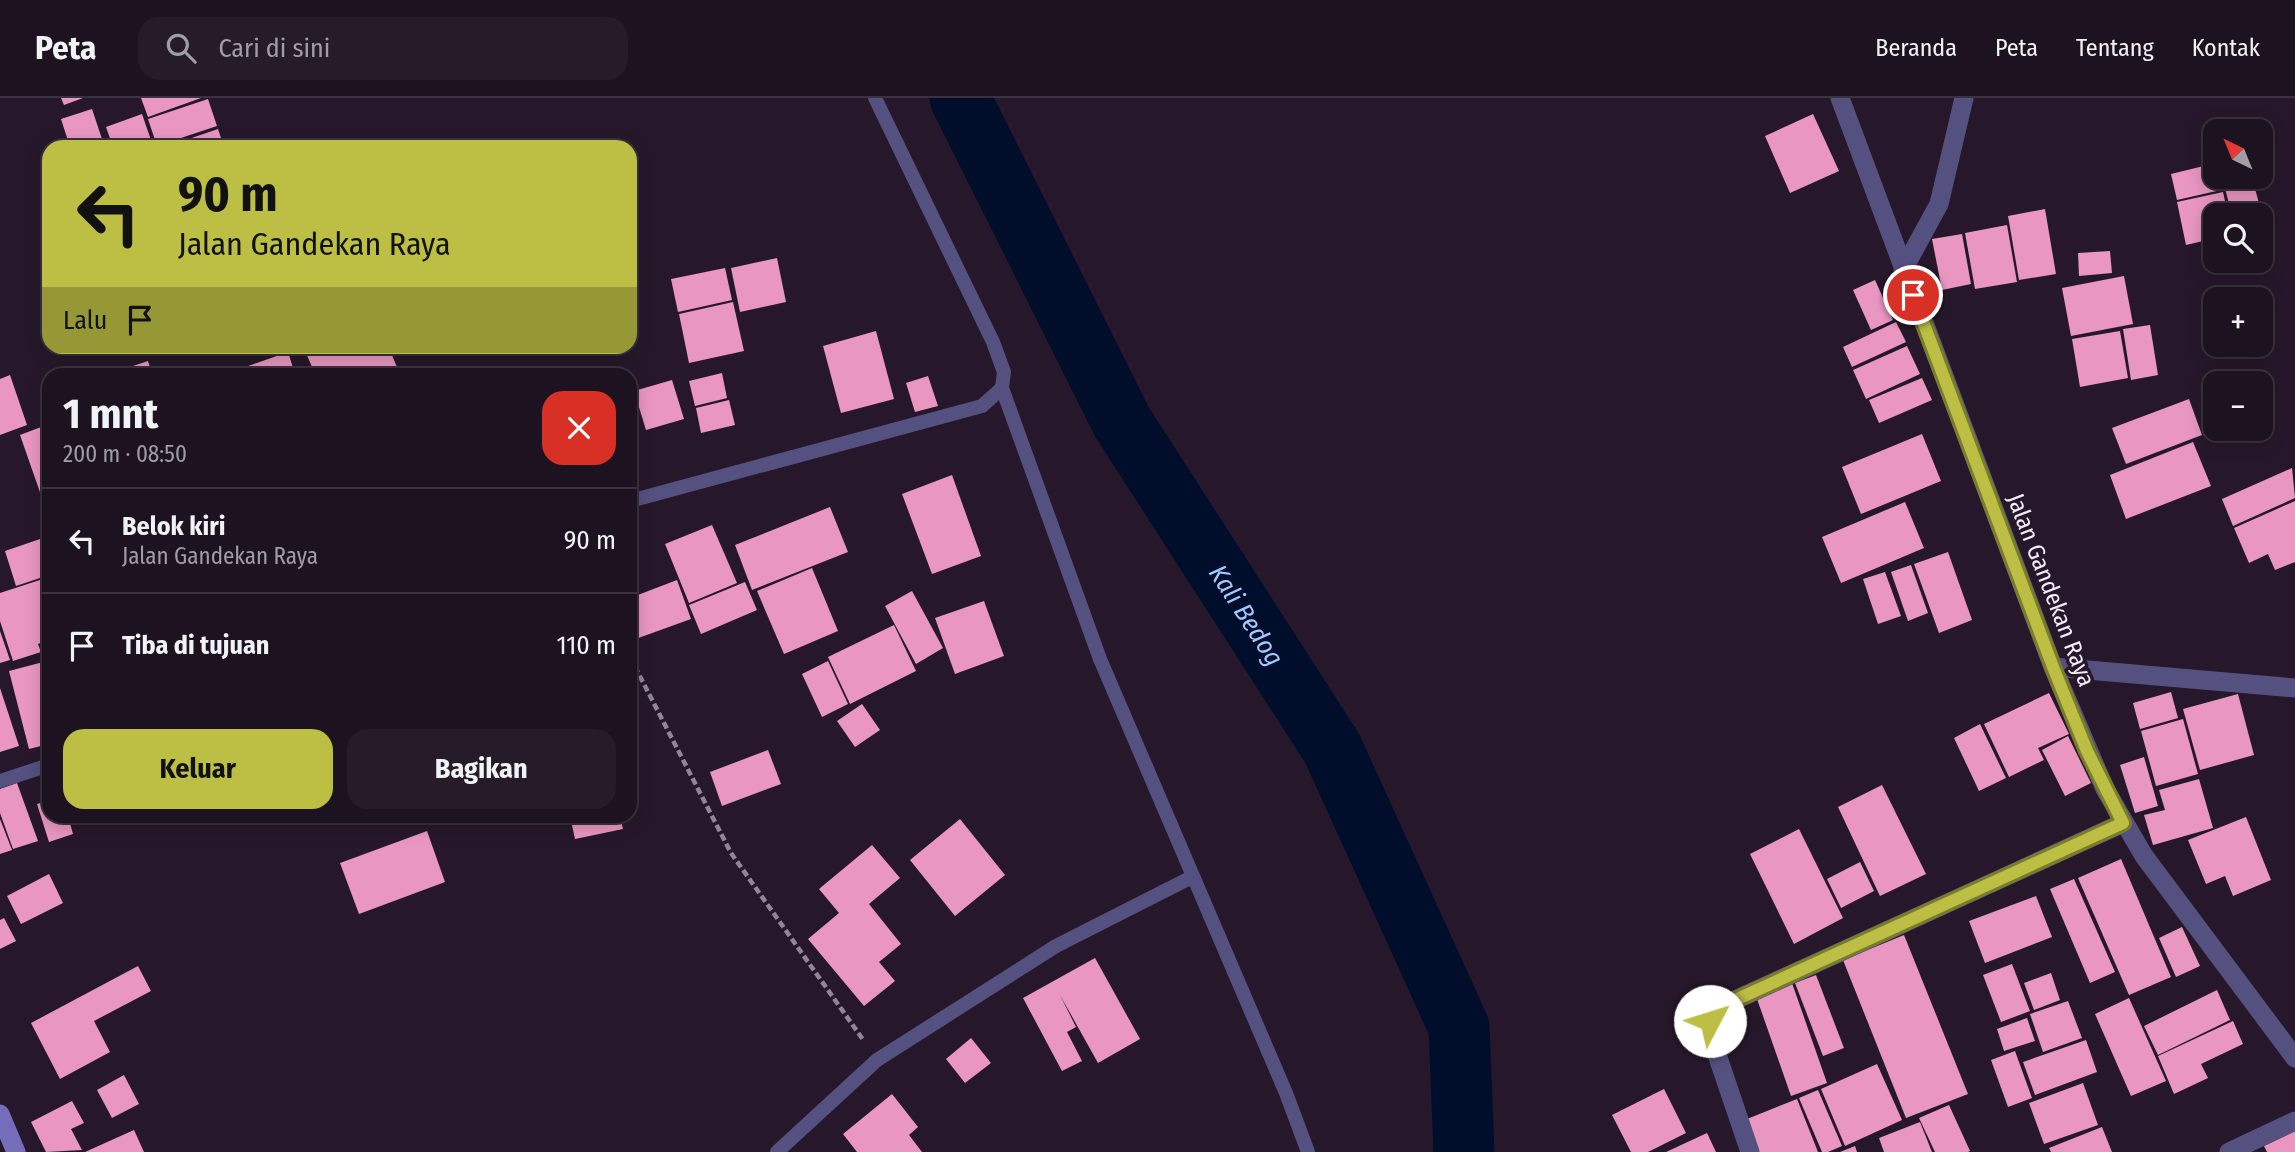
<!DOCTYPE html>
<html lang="id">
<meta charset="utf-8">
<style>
:root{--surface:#1c1220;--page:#251b29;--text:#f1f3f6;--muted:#a09ea5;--line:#3a323e;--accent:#bcbf44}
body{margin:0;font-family:"Fira Sans Condensed",sans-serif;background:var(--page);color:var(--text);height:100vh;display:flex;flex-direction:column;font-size:26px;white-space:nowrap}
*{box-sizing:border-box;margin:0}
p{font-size:23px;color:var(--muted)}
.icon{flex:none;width:38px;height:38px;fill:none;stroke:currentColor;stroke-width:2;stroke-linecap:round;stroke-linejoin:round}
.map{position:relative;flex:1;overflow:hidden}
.sheet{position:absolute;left:42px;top:270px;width:595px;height:455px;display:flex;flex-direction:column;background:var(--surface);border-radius:21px;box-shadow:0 4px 18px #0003,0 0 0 2px var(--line)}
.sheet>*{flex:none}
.top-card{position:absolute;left:42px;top:42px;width:595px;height:214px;border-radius:21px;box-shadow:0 4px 18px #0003,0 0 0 2px var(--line);background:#bcbf44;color:#111;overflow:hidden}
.needle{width:46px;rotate:317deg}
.buttons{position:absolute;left:2203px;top:21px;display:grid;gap:14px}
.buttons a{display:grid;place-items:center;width:70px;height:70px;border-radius:14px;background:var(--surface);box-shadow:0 4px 18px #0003,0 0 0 2px var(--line);font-size:35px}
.pin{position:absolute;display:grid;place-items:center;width:60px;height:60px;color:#fff;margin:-30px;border:4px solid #fff;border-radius:50%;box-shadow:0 2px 7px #0007}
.me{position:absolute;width:77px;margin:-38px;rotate:50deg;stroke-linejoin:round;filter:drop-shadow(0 0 5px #0008)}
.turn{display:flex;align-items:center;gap:24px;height:147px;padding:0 21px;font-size:32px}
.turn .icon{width:91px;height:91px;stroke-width:2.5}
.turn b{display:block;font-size:49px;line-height:60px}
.then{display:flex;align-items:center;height:66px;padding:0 21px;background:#0003;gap:14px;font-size:26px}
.round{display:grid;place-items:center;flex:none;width:74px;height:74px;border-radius:21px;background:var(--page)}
.overview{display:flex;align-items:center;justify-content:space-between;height:119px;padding:0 21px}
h1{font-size:42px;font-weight:700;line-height:52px}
.cta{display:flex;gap:14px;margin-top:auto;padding:14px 21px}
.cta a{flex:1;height:80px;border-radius:21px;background:var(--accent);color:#111;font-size:28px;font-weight:700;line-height:80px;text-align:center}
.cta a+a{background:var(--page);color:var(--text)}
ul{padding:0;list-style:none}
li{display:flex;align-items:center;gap:21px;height:105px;padding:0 21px;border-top:2px solid var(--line)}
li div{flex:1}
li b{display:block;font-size:26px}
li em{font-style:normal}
header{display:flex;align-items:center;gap:42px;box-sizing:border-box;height:98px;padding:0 35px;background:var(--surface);border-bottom:2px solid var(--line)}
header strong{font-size:33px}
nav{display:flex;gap:38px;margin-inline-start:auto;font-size:24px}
.search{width:490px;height:63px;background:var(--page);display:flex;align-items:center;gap:18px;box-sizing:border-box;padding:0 24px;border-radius:21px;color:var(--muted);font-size:26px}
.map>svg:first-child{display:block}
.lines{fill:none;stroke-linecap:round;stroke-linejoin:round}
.river{stroke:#000e2c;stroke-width:61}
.building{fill:#e997c1}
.path{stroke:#928696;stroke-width:4.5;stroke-dasharray:7 3.5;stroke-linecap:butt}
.service{stroke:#545181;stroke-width:14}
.minor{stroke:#545181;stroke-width:19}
.tertiary{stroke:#545181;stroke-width:19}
.secondary{stroke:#746dba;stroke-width:19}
.route-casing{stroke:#7a7c2c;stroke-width:18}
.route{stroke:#bcbf44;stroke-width:12}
.labels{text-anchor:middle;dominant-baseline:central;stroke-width:7;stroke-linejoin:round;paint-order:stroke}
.street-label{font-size:24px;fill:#f7edfa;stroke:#26182a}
.water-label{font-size:26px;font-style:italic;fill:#a3cbff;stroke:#26182a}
</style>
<header>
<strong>Peta</strong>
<div class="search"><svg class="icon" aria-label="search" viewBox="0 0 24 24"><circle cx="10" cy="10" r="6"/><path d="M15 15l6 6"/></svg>Cari di sini</div>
<nav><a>Beranda</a><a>Peta</a><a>Tentang</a><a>Kontak</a></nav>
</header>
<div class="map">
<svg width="2295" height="1054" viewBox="0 0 2295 1054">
<rect width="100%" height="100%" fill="#26182a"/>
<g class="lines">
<!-- river -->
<path class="river" id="s1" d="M 960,0 L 1122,324 L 1332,650 L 1459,929 L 1464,1054"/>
</g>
<!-- building -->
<g class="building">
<path d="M 61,0 L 83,0 L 64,7 Z"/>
<path d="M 141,0 L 201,0 L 148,19 Z"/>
<path d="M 208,1 L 217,28 L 157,48 L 148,21 Z"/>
<path d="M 92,11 L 102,41 L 70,49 L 61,21 Z"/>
<path d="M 142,16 L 152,45 L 141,49 L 113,49 L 106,29 Z"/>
<path d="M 1813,16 L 1839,73 L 1790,95 L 1765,38 Z"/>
<path d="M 218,31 L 224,49 L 165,49 Z"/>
<path d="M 2216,65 L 2216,79 L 2218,79 L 2221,92 L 2177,102 L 2171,76 Z"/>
<path d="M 2222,79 L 2252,79 L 2262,117 L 2232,117 Z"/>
<path d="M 2223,94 L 2228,117 L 2216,117 L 2216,140 L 2186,147 L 2177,104 Z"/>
<path d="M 2045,111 L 2056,176 L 2019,182 L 2008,118 Z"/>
<path d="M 2007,127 L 2017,184 L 1975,191 L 1965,135 Z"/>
<path d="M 1962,136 L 1971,186 L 1942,192 L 1932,141 Z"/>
<path d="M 2110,153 L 2112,175 L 2079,178 L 2078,155 Z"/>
<path d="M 777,160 L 786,204 L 740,214 L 731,170 Z"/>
<path d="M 725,170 L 732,202 L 678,214 L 671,181 Z"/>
<path d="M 2124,178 L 2133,226 L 2071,238 L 2062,190 Z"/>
<path d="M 1875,182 L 1893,222 L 1871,232 L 1853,192 Z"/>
<path d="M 733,204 L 744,253 L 689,265 L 679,216 Z"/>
<path d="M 1896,224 L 1906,244 L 1852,269 L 1843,249 Z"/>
<path d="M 2150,227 L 2158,277 L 2131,282 L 2123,231 Z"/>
<path d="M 876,233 L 894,301 L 841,315 L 823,248 Z"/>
<path d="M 2120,233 L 2128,280 L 2080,289 L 2072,241 Z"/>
<path d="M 303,248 L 371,248 L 373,252 L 388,248 L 400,276 L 315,276 Z"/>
<path d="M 1907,248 L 1920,276 L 1866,301 L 1853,272 Z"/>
<path d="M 288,254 L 295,276 L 232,276 L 231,274 Z"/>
<path d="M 148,263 L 152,276 L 119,276 L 118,273 Z"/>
<path d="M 217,269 L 220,276 L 197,276 Z"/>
<path d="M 722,275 L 727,300 L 695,308 L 689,283 Z"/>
<path d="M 10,277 L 27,327 L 0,337 L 0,281 Z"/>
<path d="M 928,278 L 938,308 L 915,314 L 906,285 Z"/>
<path d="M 1922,280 L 1932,302 L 1879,325 L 1869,302 Z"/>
<path d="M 672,282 L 684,321 L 646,332 L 634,293 Z"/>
<path d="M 2189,301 L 2202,337 L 2126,366 L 2112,330 Z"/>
<path d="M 729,302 L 735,327 L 701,335 L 696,310 Z"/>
<path d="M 49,326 L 49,420 L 20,337 Z"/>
<path d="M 1922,336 L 1941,383 L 1861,416 L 1842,369 Z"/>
<path d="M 2193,344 L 2211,388 L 2126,421 L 2110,377 Z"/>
<path d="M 2292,370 L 2295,400 L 2233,428 L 2222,401 Z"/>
<path d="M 952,377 L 981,458 L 932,476 L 902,396 Z"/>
<path d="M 2295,403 L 2295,464 L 2275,472 L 2268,456 L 2249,465 L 2234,430 Z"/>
<path d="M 1905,404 L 1924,450 L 1841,485 L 1822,439 Z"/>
<path d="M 830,409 L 848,454 L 752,492 L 735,447 Z"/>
<path d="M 712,427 L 737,485 L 689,505 L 665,446 Z"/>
<path d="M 43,440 L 49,459 L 49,477 L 16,488 L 5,453 Z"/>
<path d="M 1948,454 L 1972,522 L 1939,535 L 1914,466 Z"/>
<path d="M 1911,467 L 1928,515 L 1908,523 L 1891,474 Z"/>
<path d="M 812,470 L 838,533 L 784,556 L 757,493 Z"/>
<path d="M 1885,474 L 1901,518 L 1878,526 L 1863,481 Z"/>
<path d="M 49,479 L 49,542 L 38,546 L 41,554 L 13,563 L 0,523 L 0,495 Z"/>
<path d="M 677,482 L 691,521 L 630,543 L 630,500 Z"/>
<path d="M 745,484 L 757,512 L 701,536 L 689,507 Z"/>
<path d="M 912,493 L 943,550 L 916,566 L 885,508 Z"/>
<path d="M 984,503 L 1004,558 L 955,576 L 935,520 Z"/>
<path d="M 894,527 L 916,573 L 850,606 L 828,559 Z"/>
<path d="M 0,533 L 10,562 L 0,565 Z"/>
<path d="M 47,563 L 49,646 L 29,651 L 9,573 Z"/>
<path d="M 828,563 L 848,606 L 822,619 L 802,576 Z"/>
<path d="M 0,590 L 19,648 L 0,654 Z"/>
<path d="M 2171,594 L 2178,620 L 2140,631 L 2133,605 Z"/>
<path d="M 2049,595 L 2069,636 L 2038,650 L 2044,662 L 2009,679 L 1984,626 Z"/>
<path d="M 2238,596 L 2254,657 L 2200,672 L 2183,611 Z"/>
<path d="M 862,606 L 880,632 L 855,649 L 837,623 Z"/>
<path d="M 2183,621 L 2198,676 L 2156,688 L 2141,633 Z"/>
<path d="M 1980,626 L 2006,680 L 1979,693 L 1954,640 Z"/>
<path d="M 2068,638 L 2091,685 L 2065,698 L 2042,652 Z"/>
<path d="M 768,652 L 781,686 L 722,708 L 710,674 Z"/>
<path d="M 2144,659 L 2158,708 L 2135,715 L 2120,667 Z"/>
<path d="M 2199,681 L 2213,730 L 2153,747 L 2144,717 L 2165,712 L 2159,692 Z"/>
<path d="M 17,685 L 38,743 L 13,751 L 0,715 L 0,691 Z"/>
<path d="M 1882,687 L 1926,776 L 1880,798 L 1838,709 Z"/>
<path d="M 49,703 L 49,718 L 68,718 L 73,736 L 49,744 L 37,706 Z"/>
<path d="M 570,718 L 620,718 L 623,731 L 575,741 Z"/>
<path d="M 2246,719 L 2271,782 L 2233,798 L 2225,778 L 2206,786 L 2188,742 Z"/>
<path d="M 0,721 L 12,752 L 0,756 Z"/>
<path d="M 960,721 L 1005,777 L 955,818 L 910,762 Z"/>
<path d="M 1799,731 L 1843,820 L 1794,846 L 1750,756 Z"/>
<path d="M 427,733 L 445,784 L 359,816 L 340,765 Z"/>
<path d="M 872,747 L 900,780 L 869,806 L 901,846 L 879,864 L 895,883 L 864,908 L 808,841 L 839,815 L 819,791 Z"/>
<path d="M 2121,761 L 2171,879 L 2129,897 L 2078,780 Z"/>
<path d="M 1860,764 L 1874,793 L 1841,810 L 1827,781 Z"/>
<path d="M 49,776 L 63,805 L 21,826 L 7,798 Z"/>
<path d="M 2074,781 L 2115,874 L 2090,885 L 2050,791 Z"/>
<path d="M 2036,798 L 2052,839 L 1985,865 L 1969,823 Z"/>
<path d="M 4,820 L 16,843 L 0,851 L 0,822 Z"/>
<path d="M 2182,829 L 2200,868 L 2176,879 L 2159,840 Z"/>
<path d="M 1904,837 L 1968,996 L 1906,1020 L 1843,862 Z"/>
<path d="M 1095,860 L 1140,941 L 1098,965 L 1060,897 L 1076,929 L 1067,934 L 1082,963 L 1062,973 L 1023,900 Z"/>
<path d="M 2012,866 L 2030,913 L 2001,924 L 1983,877 Z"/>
<path d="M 138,868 L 151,893 L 94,923 L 110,954 L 60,981 L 31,925 Z"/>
<path d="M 2051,875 L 2060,902 L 2034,912 L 2024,885 Z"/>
<path d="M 1816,877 L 1844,950 L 1823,958 L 1795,885 Z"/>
<path d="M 1792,885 L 1827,985 L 1791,998 L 1756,898 Z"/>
<path d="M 2217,892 L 2230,922 L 2158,957 L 2144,928 Z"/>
<path d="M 2129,900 L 2166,983 L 2131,998 L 2095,916 Z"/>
<path d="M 2068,903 L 2082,940 L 2043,954 L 2030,916 Z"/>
<path d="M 2027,920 L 2035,943 L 2004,953 L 1997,931 Z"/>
<path d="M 2233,923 L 2243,946 L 2201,966 L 2208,980 L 2174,996 L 2158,958 Z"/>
<path d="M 971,940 L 991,965 L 965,985 L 946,961 Z"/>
<path d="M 2086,942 L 2097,974 L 2035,997 L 2023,964 Z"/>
<path d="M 2015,953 L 2032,1000 L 2008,1009 L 1991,962 Z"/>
<path d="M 1877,966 L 1902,1022 L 1845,1048 L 1821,991 Z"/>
<path d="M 124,977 L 139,1006 L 112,1020 L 97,992 Z"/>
<path d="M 2083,985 L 2098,1027 L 2044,1046 L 2029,1005 Z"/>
<path d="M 1664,991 L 1686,1035 L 1648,1054 L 1631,1054 L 1612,1017 Z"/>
<path d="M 1818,992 L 1842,1048 L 1828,1054 L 1822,1054 L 1799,1000 Z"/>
<path d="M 892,996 L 918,1029 L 909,1037 L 922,1054 L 857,1054 L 843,1036 Z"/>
<path d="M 1797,1001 L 1818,1054 L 1759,1054 L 1747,1021 Z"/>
<path d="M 72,1003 L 84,1025 L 71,1031 L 82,1052 L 46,1054 L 31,1024 Z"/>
<path d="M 1949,1007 L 1970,1053 L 1968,1054 L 1935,1054 L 1919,1020 Z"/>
<path d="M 1920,1024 L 1932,1054 L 1884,1054 L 1879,1040 Z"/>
<path d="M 2102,1029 L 2112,1054 L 2051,1054 L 2049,1050 Z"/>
<path d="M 134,1032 L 144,1054 L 85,1054 Z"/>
<path d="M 2295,1033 L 2295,1054 L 2267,1054 L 2264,1048 Z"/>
<path d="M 1707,1035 L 1716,1054 L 1666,1054 Z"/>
<path d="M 1855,1048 L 1857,1054 L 1840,1054 Z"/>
</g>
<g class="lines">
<!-- path -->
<path class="path" d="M 630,559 L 731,755 L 864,943"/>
<!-- service -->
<g class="service">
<path d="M 875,0 L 993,244 L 1004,274 L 1002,290 L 1100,561 L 1286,995 L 1308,1054"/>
<path d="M 630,403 L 982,308 L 1002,290"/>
<path d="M 0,683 L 49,667"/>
<path d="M 777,1054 L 877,962 L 1056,848 L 1192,779"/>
</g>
<!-- minor -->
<g class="minor">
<path d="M 1903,172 L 1939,106 L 1964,0"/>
<path d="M 2053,569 L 2295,590"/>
<path d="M 1750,1054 L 1709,933 L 1714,916 L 1722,908 L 2123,725"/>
<path d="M 2229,1054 L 2295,1023"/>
</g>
<!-- tertiary -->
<path class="tertiary" d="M 1840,0 L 2053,569 L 2105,691 L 2144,758 L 2295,960"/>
<!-- secondary -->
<path class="secondary" d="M 0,1016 L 16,1054"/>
</g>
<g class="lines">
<!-- route casing -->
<g class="route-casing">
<path id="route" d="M 1710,923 L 1722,908 L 2123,725 L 2087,653 L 2053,569 L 1913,197"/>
</g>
<!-- route -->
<use href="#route" class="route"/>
</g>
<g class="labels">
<!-- street labels -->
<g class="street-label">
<text transform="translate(2051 492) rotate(69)">Jalan Gandekan Raya</text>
</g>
<!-- water labels -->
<g class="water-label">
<text stroke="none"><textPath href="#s1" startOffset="592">Kali Bedog</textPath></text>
</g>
</g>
</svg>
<div class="buttons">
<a><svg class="needle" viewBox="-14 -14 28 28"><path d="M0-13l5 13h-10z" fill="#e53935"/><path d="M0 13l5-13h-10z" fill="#a09ea5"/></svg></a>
<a><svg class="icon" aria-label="search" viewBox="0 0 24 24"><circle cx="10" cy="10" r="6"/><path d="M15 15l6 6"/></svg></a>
<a>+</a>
<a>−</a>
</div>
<div class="pin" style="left:1913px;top:197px;background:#d93025"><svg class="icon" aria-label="arrive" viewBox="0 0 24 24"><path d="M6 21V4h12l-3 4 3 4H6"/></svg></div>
<svg class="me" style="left:1710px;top:923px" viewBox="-20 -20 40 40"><circle r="19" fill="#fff"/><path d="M0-13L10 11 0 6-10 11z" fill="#bcbf44"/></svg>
<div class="top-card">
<div class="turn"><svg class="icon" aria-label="left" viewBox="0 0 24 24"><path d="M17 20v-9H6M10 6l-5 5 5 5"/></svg><div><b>90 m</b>Jalan Gandekan Raya</div></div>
<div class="then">Lalu<svg class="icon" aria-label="arrive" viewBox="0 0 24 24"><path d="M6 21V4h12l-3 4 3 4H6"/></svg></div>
</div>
<section class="sheet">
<div class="overview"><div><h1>1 mnt</h1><p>200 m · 08:50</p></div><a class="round" style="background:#d93025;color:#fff"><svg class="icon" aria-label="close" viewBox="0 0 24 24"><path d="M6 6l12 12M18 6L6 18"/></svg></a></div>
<ul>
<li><svg class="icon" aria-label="left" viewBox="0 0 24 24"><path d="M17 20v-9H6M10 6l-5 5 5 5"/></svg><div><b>Belok kiri</b><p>Jalan Gandekan Raya</p></div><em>90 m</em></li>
<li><svg class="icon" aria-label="arrive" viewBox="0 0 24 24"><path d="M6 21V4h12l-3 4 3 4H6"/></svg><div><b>Tiba di tujuan</b></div><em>110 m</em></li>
</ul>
<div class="cta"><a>Keluar</a><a>Bagikan</a></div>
</section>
</div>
